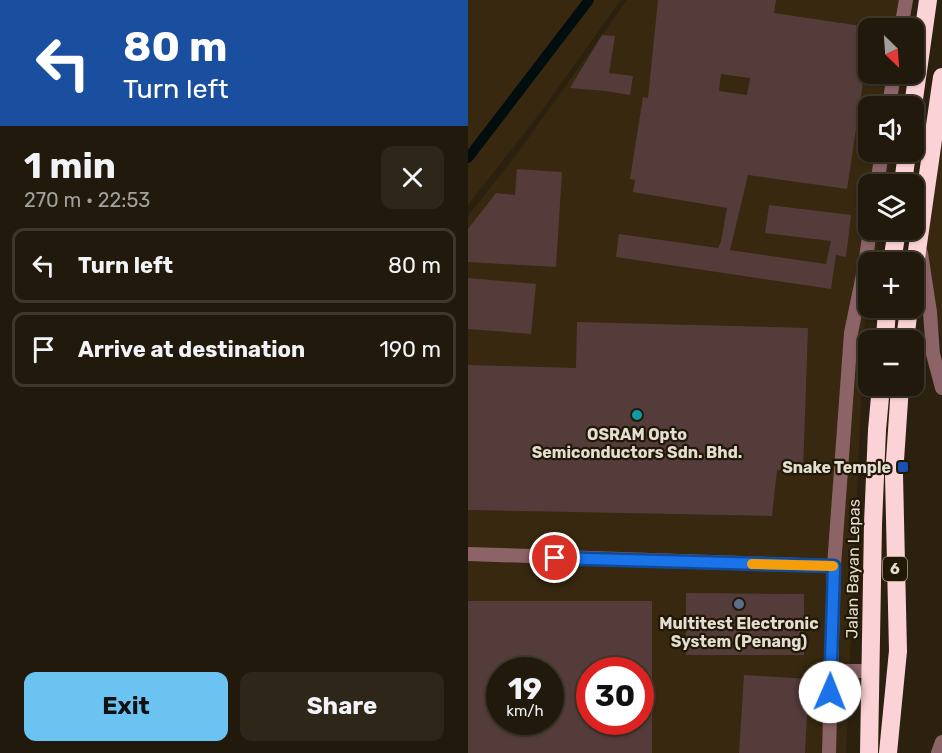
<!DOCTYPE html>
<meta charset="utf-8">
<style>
:root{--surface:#21190b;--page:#2d2619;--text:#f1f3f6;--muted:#a2a09d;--line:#3e382c;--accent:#6bc3f2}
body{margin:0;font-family:Rubik,sans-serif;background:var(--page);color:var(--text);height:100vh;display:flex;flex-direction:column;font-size:22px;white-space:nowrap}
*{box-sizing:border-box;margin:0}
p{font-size:20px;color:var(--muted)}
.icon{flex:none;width:33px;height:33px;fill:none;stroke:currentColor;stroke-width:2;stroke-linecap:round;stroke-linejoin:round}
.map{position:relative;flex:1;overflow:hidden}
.side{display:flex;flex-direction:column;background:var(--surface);width:468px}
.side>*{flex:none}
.guide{background:#1a4fa0;color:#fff;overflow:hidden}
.needle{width:39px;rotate:155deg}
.tools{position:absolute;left:390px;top:18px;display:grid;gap:12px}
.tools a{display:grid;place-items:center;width:66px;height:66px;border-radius:12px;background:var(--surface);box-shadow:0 2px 4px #0004,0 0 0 2px var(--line);font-size:30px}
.speed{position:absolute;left:18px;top:657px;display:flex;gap:12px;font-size:30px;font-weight:700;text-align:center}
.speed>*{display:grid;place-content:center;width:78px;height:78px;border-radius:50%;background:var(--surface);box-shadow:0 2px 4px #0004,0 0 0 2px var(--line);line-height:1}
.speed small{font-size:15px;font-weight:400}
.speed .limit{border:9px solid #d22;background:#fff;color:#111}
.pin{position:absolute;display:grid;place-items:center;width:51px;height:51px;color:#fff;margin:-26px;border:3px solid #fff;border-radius:50%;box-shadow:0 2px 6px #0007}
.me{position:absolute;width:66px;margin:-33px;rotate:1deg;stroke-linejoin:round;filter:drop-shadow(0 0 4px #0008)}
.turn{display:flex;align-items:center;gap:21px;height:126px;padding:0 24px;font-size:27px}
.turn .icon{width:78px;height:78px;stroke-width:2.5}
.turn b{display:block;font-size:42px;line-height:51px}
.round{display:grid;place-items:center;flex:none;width:63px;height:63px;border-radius:12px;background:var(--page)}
.summary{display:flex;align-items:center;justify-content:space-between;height:102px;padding:0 24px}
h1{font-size:36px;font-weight:700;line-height:45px}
.cta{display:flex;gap:12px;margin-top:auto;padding:12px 24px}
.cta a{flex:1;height:69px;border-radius:12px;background:var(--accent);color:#111;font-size:24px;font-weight:700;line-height:69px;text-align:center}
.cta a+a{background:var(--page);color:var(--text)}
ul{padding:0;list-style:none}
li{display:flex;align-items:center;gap:18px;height:75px;margin:0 12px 9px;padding:0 12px;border:3px solid var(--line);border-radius:12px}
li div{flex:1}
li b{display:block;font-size:22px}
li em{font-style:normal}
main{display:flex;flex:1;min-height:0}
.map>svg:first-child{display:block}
.built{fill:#37280f;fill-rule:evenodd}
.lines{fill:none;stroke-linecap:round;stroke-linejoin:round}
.canal{stroke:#010d0e;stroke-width:10}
.building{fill:#543c3b;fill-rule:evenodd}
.minor{stroke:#8c6467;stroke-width:14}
.highway{stroke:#fbd2d5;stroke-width:18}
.route-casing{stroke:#114b97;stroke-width:15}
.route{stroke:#1a73e8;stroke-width:10}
.slow{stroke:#f59e0b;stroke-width:10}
.culture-dot{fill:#0f9aa8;stroke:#221806;stroke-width:2}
.transit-dot{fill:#1a4fb4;stroke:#221806;stroke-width:2}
.service-dot{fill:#5c6f8a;stroke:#221806;stroke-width:2}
.labels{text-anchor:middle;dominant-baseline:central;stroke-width:4.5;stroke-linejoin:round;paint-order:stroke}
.shield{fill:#221806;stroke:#aaa294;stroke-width:1.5}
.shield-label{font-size:15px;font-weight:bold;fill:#e4ddd1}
.poi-label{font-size:16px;font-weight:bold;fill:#e4ddd1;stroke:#221806}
.street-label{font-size:16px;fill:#e4ddd1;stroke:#221806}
</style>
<main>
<section class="side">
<div class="guide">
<div class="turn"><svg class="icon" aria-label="left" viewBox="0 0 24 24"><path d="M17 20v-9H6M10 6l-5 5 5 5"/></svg><div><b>80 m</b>Turn left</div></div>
</div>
<div class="summary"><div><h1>1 min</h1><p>270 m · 22:53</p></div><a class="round"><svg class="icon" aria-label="close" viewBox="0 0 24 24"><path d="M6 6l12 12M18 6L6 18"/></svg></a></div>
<ul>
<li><svg class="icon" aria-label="left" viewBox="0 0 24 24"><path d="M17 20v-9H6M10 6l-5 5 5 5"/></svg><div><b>Turn left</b></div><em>80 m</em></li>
<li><svg class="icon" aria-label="arrive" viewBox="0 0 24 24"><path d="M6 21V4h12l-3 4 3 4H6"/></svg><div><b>Arrive at destination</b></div><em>190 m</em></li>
</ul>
<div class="cta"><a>Exit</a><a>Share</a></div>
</section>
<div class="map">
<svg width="474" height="753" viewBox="0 0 474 753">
<rect width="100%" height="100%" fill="#2c210f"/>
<!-- built -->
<g class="built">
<path d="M 0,0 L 153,0 L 72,113 L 0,205 Z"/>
<path d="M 159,0 L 445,0 L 441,28 L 400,28 L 400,74 L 434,74 L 429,106 L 400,106 L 400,152 L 423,152 L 418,184 L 400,184 L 400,230 L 411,230 L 406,262 L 400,262 L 400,300 L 396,330 L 378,753 L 0,753 L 0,216 L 48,155 ZM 32,670 L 82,670 L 82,722 L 32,722 ZM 122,670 L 172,670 L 172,722 L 122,722 Z"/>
<path d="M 474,105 L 474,339 L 469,323 L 454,226 Z"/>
</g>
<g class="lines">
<!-- canal -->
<path class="canal" d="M 0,158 L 121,0"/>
</g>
<!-- building -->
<g class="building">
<path d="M 190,0 L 308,0 L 306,13 L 400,27 L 400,49 L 379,189 L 280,175 L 262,250 L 358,264 L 363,241 L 297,233 L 301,205 L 383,215 L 378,257 L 368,255 L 363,289 L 148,257 L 151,234 L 250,248 L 253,241 L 259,208 L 165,192 L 167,180 L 162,179 L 175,97 L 180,98 ZM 253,74 L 282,78 L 279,95 L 251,91 Z"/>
<path d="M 134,35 L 147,36 L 141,73 L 165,76 L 162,95 L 138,91 L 102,88 Z"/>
<path d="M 49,169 L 94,172 L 88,267 L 0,262 L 0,229 L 28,193 L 47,195 Z"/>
<path d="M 0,278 L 68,284 L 63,334 L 0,329 Z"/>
<path d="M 109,322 L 340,328 L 335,471 L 309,470 L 304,516 L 0,510 L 0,365 L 108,368 Z"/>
<path d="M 218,593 L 336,594 L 336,655 L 218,655 Z"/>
<path d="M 0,601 L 184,601 L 184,753 L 0,753 ZM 32,670 L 82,670 L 82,722 L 32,722 ZM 122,670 L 172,670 L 172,722 L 122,722 Z"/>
<path d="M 276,675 L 341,679 L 337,753 L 271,753 Z"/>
</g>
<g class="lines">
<!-- minor -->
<g class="minor">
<path d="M 433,28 L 438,0"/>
<path d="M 421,106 L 426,74"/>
<path d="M 409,184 L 414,152"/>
<path d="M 453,253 L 462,312 L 465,354 L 474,388"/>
<path d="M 0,554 L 366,566"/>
<path d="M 363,671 L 402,671"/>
<path d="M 361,753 L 366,566 L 383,333 L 397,265 L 402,230"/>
<path d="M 470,753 L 474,742"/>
</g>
<!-- highway -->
<g class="highway">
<path d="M 445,106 L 460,0"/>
<path d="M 435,184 L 439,152"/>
<path d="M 424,262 L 429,230"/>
<path d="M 446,272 L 474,77"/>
<path d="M 417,340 L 419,308"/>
<path d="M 437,340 L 441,308"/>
<path d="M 401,753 L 405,524 L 409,430 L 413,386"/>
<path d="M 420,753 L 430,651 L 426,475 L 432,386"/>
</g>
</g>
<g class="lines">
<!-- route casing -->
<g class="route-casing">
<path id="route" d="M 87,558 L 366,566 L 362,692"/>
</g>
<!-- route -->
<use href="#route" class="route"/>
<!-- slow -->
<path class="slow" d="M 284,564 L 365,566"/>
</g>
<!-- markers -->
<circle class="culture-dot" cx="169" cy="415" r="6"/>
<rect class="transit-dot" x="429" y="461" width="12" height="12" rx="3"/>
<circle class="service-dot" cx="271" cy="604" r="6"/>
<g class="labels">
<!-- shield labels -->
<rect class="shield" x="415" y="557" width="24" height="24" rx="4.5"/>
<g class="shield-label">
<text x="427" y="569">6</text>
</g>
<!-- poi labels -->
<g class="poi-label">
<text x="169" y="434">OSRAM Opto<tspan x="169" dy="18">Semiconductors Sdn. Bhd.</tspan></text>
<text x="423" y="467" text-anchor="end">Snake Temple</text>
<text x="271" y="623">Multitest Electronic<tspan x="271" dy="18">System (Penang)</tspan></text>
</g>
<!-- street labels -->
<g class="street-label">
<text transform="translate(385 569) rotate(-89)">Jalan Bayan Lepas</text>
</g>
</g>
</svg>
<div class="tools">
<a><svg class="needle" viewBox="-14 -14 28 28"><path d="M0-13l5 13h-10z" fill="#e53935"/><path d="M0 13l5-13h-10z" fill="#a2a09d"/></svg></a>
<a><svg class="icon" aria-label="sound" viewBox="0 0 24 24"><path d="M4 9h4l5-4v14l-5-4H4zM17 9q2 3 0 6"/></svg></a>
<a><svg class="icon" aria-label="layers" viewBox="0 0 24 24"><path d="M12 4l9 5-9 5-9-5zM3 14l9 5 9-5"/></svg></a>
<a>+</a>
<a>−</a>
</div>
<div class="speed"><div>19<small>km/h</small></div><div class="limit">30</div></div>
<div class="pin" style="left:87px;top:558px;background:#d93025"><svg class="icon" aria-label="arrive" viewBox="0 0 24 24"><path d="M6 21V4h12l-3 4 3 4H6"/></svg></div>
<svg class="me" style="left:362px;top:692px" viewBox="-20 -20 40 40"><circle r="19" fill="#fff"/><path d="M0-13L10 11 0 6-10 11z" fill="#1a73e8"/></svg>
</div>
</main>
